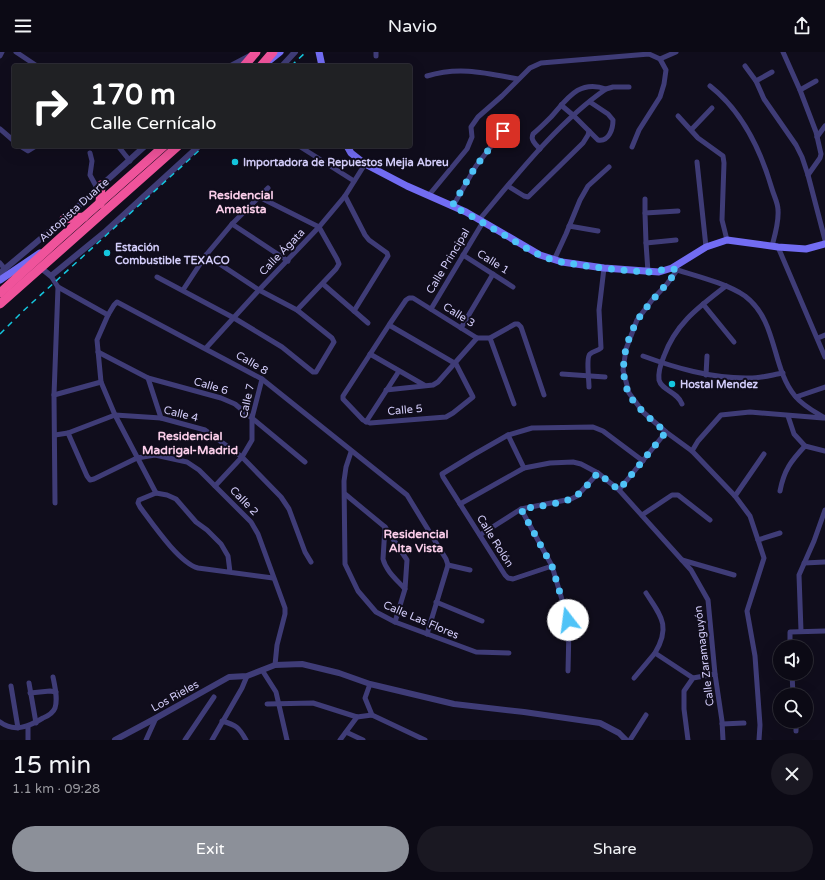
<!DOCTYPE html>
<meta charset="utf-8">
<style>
:root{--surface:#0c0a15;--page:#1a1822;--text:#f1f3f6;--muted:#9a9aa0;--line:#2c2b34;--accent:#8c9099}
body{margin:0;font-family:"Varela Round",sans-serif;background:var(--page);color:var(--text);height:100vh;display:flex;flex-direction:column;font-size:15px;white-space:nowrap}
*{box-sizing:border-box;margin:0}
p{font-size:13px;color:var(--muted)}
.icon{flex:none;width:22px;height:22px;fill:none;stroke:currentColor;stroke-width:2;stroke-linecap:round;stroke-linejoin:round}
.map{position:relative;height:688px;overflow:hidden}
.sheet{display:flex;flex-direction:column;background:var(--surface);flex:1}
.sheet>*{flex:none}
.guide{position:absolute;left:12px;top:12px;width:400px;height:84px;border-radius:4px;box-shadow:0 4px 16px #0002,0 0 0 1px var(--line);background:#202124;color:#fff;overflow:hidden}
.buttons{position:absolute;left:773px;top:588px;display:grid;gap:8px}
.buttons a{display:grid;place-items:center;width:40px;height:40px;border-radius:50%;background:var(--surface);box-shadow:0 4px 16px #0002,0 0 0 1px var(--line);font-size:20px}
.pin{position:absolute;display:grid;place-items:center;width:34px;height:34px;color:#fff;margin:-17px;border-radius:8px;box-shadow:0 2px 6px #0006}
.me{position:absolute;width:44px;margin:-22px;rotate:345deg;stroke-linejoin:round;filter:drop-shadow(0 0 3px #0008)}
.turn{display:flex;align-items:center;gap:14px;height:84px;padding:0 12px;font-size:18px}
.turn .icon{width:52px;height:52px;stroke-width:2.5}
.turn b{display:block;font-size:28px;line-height:34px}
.round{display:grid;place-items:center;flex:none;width:42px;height:42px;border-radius:21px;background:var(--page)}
.summary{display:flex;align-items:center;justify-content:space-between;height:68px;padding:0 12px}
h1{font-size:24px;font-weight:600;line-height:30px}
.cta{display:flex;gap:8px;margin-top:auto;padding:8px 12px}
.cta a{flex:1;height:46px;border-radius:24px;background:var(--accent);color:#fff;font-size:16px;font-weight:600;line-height:46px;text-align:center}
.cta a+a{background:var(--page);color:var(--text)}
header{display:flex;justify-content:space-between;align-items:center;height:52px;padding:0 12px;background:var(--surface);font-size:18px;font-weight:600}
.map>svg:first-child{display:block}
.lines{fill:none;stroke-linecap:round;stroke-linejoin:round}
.minor{stroke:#3f3c77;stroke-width:5}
.tertiary{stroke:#3f3c77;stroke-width:6}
.secondary{stroke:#726cf2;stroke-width:7}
.motorway{stroke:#ef539b;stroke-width:9}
.rail{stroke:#14c7df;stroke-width:1.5;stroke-dasharray:6 5;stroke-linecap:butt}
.route{stroke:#4fc3f7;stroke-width:7;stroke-dasharray:0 12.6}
.poi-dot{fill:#14c7df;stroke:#100d1c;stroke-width:1.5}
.labels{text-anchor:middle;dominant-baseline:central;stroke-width:4;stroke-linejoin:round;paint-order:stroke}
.poi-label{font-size:11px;font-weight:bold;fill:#d3cdfa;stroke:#100d1c;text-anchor:start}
.street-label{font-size:11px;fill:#d3cdfa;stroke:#100d1c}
.neighbourhood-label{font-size:12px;font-weight:bold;fill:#fbceea;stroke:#100d1c}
</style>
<header><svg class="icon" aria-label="menu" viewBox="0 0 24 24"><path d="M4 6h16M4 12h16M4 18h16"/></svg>Navio<svg class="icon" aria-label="share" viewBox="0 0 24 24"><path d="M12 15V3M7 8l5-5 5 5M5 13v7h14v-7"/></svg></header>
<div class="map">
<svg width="825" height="688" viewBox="0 0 825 688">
<rect width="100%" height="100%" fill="#100d1c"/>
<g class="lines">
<!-- minor -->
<g class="minor">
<path d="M 16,0 L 37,14"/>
<path d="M 376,0 L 376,4"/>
<path d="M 783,0 L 800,38 L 816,80 L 821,102 L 820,106 L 808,123"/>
<path d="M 0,4 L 2,0"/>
<path d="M 660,7 L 676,0"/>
<path d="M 745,14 L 756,29 L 764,47 L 796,93 L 802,105 L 808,123 L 825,188"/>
<path d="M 427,24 C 459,14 486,21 518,27"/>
<path d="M 756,29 L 772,20"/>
<path d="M 710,34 C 742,59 761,99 772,137 C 774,144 778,151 778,158 C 779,170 775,183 772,194"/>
<path d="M 800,38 L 816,29"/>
<path d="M 561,53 L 574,64 L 598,88 C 609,90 613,77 613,68 L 608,62 L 590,50"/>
<path d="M 678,64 L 698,86 L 723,104 L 724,111 L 722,168 L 727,188"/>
<path d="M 0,77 L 14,89"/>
<path d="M 691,78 L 712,56"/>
<path d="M 817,85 L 825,74"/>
<path d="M 20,94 L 28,99 L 36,94"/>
<path d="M 118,94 L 130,109"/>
<path d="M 299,94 L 354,129"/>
<path d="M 540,97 C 536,93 530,88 533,82 C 539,77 545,71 551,65 C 567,47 579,27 606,37"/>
<path d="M 90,101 L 92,109 L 90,123 L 97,136"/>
<path d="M 697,110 L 706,195"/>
<path d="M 508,134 L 524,144 L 528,145 L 583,91 L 588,83 L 589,79"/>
<path d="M 429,143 L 467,97 L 472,85 L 471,75 L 478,65 L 502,44 L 530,16 L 541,11 L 649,2 L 660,7 L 666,18 L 664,32 L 660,45 L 639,78 L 632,95"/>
<path d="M 345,144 L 365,183 L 369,188 L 387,201 L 388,204 L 354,259"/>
<path d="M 259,145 L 319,175 L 337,207 L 339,212 L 336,217 L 297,258"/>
<path d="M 453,154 L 476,114 L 512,67"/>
<path d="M 645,161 L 645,147"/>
<path d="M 479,168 C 516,124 558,70 606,37 L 613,35 L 629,35"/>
<path d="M 232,172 L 288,209"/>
<path d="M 569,174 L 598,179"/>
<path d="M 646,191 L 676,188"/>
<path d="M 778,195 L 825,305"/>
<path d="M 463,203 L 513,235"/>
<path d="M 554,208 L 566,182 L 580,148 L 588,134 L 609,115"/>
<path d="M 0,211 L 5,217"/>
<path d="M 674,217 C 696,224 726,231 745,244 C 778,269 771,315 795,344 C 803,354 815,360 825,366"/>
<path d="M 677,218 L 667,232 L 652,248 L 637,268 L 626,297 L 623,318 L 629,341 L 643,360 L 666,380 L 692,399 L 735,444 L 750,464 L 764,506 L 747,559 L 755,604 L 760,673 L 759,688"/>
<path d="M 648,220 L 646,191 L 645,161 L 678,159"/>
<path d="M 51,224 L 58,235 L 54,343 L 55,451"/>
<path d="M 157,225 L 234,266 L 282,295 L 313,320 L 316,320 L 334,290 L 332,286 L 297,258 L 259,238 L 206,203"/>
<path d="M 323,232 L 368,271"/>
<path d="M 58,235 L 108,263"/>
<path d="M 183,238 L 206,203 L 232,172 L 268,136"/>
<path d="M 703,252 L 734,290"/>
<path d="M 431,257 L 483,170"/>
<path d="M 389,273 L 456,312 L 473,345 L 453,361 L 446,365 L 370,371 L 363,368 L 343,347 L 343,344 L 389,273 L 406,248 L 409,246 L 413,246 L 477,286"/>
<path d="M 461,276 L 493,222"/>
<path d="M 490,286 L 514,352"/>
<path d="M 818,286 L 825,283"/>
<path d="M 206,296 L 259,238 L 319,175 L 345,144 L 365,112"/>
<path d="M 98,300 L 148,326 L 221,346 L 235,352 L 305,410"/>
<path d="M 370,302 L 424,333"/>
<path d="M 643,304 C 676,316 710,326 746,326 C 758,327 771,323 783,321"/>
<path d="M 562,322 L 605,325"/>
<path d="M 706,323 L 707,304"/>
<path d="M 148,326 L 161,366"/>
<path d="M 589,335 C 589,328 586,305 590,302 C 593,299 598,299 601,296 L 599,258 L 604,216"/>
<path d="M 386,338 L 433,333 L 438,330 L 477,286 L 490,286 L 515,272 L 518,272 L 521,275 L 544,343"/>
<path d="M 54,343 L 101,330"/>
<path d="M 796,345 L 825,335"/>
<path d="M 682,352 C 677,339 662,339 659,328 C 658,320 661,311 664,304 C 676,271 699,255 726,234"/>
<path d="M 788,364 L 794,382 L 805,394 L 825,399"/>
<path d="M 366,370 L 399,319"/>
<path d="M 68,381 L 87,424 L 90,428 L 94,427 L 137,406 L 155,403 L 187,410 L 199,418 L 251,470 L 258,482 L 285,556 L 285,562 L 277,593 L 275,613"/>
<path d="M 55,383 L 68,381 L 115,363 L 161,366 L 205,378 L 242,405 L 281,445 L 289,457 L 305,500 L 311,510"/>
<path d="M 508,383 L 524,416"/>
<path d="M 692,399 L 698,389 L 721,363 L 750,360 L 823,366"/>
<path d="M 351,400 L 346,415 L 344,429 L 345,512 L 358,539 L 376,560 L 395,570 L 476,600 L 509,601"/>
<path d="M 215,434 L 242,405 L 252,388 L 252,366 L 262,327"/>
<path d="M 619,438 L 666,380"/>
<path d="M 780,439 C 784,418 791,409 805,394"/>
<path d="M 156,441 L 115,363 L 101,330 L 97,288 L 108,263 L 114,253 L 117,250 L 262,327 L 407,443 L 446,507 L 448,513 L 427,582"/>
<path d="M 345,442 L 385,475 L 407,508 L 405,537 L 395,570"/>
<path d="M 735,444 L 764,402"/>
<path d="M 460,452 L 524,416 L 550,411 L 573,410 L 581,412 L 598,421 L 619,438 L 691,518 L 708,548 L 715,622 L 722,669 L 723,688"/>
<path d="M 521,457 L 552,514 L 563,551 L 569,576 L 568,619"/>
<path d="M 642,463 L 672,443 L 678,443 L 710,468"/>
<path d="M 385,475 L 383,507 C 386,519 397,528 405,537"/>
<path d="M 480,483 L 521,457 L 571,447 L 577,444 L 598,421"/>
<path d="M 758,488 L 780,481"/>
<path d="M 682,508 L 734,523"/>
<path d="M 804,511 L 825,510"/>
<path d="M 448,513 L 470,518"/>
<path d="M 552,514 L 513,527 L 508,526 L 505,523 L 443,425 L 442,422 L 473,403 L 508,383 L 532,376 L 593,375 L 603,379 L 643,409"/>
<path d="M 230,520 L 228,504 L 221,492 L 207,478 L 196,470 L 176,447 L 167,443 L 156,441 L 139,448 L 138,451 L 140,455 C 152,471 179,511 198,516 L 273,526"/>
<path d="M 646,541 C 661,564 671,574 655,601"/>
<path d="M 436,550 L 482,569"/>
<path d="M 801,579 L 799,523 L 814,489 L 825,458"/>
<path d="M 790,595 L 790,580 L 825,579"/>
<path d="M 262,618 L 276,640 L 287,688"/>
<path d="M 792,621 L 793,643"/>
<path d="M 634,626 L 655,601 L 693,626"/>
<path d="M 29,631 L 36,671"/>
<path d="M 370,632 L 365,646 L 372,663"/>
<path d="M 11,634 L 18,676"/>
<path d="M 30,641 L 50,639 L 56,640"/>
<path d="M 267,652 L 313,651 L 357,665 L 372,663 L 425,688"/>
<path d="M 222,669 C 236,673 239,675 246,688"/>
<path d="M 796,669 L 796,679"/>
<path d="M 0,670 C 14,681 30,674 43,666 C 48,664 53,661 55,656 C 58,647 55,635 53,625"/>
<path d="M 722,672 L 744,671"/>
<path d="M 346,680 L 363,688"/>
<path d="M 28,688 L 28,675"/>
<path d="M 146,688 L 156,666"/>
<path d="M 185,688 L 214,645"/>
<path d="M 212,688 L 242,636 L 247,624"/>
<path d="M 340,688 L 357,665"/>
<path d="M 630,688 L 646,663"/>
<path d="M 688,688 L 684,657 L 684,639 L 693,626 L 715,622"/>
</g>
<!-- tertiary -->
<g class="tertiary">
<path d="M 231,14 L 250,4"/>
<path d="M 282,14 L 295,0"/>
<path d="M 41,216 L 51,224 L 106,179 L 199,94"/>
<path d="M 0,221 L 64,167 L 145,94"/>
<path d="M 115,688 L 156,666 L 229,625 L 247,624 L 275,613 L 302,612 L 339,621 L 370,632 L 454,652 L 524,660 L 600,671 L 619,681 L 626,688"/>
</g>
<!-- secondary -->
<g class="secondary">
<path d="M 319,0 L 322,14"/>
<path d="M 270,8 L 280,0"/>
<path d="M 347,94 L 351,101 L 365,112 L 407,134 L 466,160 L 540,203 L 562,210 L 604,216 L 659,220 L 672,216 L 706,195 L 727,188 L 778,195 L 806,197 L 825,192"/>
<path d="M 0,228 L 40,201"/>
</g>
<!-- motorway -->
<g class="motorway">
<path d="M 244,14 L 256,0"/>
<path d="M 261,14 L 273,0"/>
<path d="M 100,152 L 101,133"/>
<path d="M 64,167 L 84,165"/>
<path d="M 0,241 L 58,188 L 164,94"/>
<path d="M 0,252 L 178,94"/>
</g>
<!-- rail -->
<g class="rail">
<path d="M 291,14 L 306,0"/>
<path d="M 0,282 L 22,260 L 204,94"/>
</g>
</g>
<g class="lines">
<!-- route -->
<path class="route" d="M 503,79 L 476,114 L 452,154 C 471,163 488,174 506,184 C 524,195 541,206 561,210 C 589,215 619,218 647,220 C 657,220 669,215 677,218 C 668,232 656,243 646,256 C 628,279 617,312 628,340 C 634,354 655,371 666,380 L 619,438 L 598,421 C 591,428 584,438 576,444 C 568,451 534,455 521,457 L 552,514 L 568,568"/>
</g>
<!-- markers -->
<g class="poi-dot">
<circle cx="235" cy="110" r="4"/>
<circle cx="107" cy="201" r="4"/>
<circle cx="672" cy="332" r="4"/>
</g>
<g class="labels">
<!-- poi labels -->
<g class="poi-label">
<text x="243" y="110">Importadora de Repuestos Mejia Abreu</text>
<text x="115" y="195">Estación<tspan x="115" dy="13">Combustible TEXACO</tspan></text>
<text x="680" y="332">Hostal Mendez</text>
</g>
<!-- street labels -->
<g class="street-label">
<text transform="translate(74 158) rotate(-42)">Autopista Duarte</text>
<text transform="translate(282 200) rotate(-46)">Calle Ágata</text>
<text transform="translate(448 209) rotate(-59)">Calle Principal</text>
<text transform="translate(493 210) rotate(32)">Calle 1</text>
<text transform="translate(459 263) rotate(32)">Calle 3</text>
<text transform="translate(252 311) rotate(30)">Calle 8</text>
<text transform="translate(211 334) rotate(17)">Calle 6</text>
<text transform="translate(247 349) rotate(-78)">Calle 7</text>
<text transform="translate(405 358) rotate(-5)">Calle 5</text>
<text transform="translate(181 362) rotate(14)">Calle 4</text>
<text transform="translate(244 449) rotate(46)">Calle 2</text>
<text transform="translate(495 489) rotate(58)">Calle Rolón</text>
<text transform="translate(421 568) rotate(23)">Calle Las Flores</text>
<text transform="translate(704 604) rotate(-97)">Calle Zaramaguyón</text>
<text transform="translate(175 644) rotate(-29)">Los Rieles</text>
</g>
<!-- neighbourhood labels -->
<g class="neighbourhood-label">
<text x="241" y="143">Residencial<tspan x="241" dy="14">Amatista</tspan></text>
<text x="190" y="384">Residencial<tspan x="190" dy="14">Madrigal-Madrid</tspan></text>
<text x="416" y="482">Residencial<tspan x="416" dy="14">Alta Vista</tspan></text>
</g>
</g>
</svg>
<div class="buttons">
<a><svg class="icon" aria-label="sound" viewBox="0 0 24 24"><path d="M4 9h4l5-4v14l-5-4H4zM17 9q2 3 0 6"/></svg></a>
<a><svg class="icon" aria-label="search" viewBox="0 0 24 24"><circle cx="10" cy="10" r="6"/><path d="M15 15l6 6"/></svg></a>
</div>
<div class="pin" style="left:503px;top:79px;background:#d93025"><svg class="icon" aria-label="arrive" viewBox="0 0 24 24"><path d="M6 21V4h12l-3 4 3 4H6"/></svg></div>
<svg class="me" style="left:568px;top:568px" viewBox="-20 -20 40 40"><circle r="19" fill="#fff"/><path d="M0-13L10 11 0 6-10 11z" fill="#4fc3f7"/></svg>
<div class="guide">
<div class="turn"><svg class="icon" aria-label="right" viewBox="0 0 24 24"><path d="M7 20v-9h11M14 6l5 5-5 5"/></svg><div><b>170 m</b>Calle Cernícalo</div></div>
</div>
</div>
<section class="sheet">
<div class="summary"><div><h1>15 min</h1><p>1.1 km · 09:28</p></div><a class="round"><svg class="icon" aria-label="close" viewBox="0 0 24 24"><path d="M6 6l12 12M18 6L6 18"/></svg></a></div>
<div class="cta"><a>Exit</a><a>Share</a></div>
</section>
